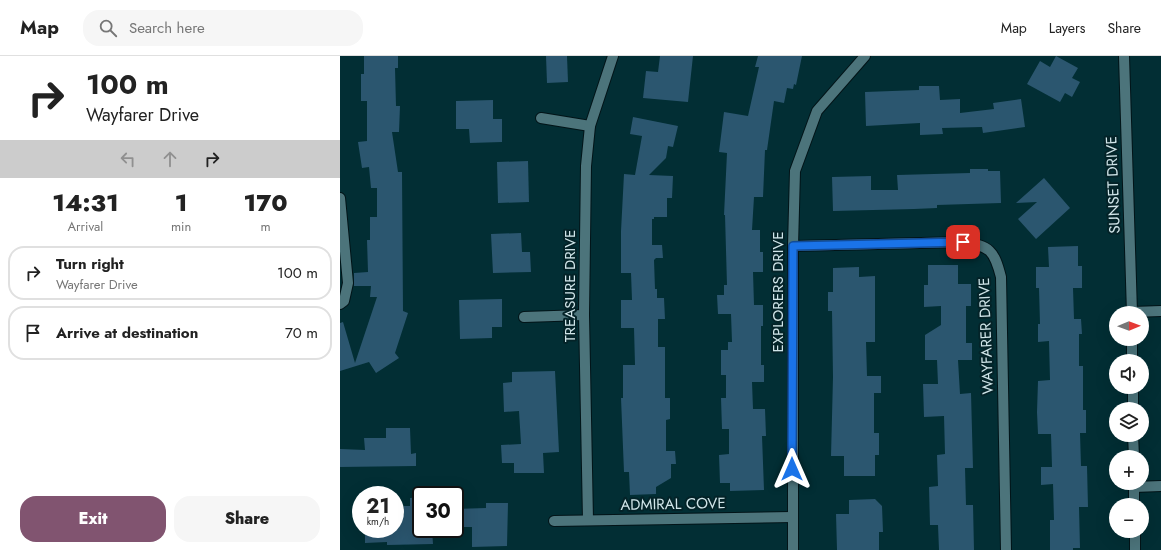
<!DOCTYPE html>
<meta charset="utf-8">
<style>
:root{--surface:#fff;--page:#f6f6f6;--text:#222;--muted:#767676;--line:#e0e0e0;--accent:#815470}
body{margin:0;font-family:Jost,sans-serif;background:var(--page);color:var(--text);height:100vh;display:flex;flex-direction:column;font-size:15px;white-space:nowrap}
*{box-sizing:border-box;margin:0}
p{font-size:13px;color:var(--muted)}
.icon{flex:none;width:22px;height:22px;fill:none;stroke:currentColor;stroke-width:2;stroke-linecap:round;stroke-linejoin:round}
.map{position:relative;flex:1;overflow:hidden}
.details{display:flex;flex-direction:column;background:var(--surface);width:340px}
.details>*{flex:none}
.guide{background:#fff;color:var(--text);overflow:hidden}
.needle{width:26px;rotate:89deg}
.controls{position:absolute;left:769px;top:250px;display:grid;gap:8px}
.controls a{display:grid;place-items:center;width:40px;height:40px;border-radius:50%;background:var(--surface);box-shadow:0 4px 16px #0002;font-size:20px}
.speed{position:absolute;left:12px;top:430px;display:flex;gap:8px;font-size:20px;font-weight:700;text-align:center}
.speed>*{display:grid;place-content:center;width:52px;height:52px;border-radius:50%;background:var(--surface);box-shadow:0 4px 16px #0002;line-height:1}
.speed small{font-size:10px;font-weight:400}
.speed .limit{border:2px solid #111;border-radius:6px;background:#fff;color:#111}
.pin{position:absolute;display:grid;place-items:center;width:34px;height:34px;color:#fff;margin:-17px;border-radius:8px;box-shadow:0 2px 6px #0006}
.me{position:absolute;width:44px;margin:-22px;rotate:0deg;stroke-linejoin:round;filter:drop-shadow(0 0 3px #0008)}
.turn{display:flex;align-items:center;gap:14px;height:84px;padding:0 20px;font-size:18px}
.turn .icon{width:52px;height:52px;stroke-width:2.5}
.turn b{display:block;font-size:28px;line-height:34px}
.lanes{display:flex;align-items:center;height:38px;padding:0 20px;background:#0003;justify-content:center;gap:20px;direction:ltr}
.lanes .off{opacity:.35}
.eta{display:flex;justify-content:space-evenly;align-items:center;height:68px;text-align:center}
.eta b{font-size:24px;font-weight:800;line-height:28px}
.button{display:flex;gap:8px;margin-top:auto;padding:8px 20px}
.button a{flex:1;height:46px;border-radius:16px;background:var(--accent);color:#fff;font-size:16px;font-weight:800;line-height:46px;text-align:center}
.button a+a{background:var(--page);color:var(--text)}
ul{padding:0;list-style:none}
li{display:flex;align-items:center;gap:12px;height:54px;margin:0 8px 6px;padding:0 12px;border:2px solid var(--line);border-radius:16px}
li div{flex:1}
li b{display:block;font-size:15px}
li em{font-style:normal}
header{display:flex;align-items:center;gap:24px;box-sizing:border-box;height:56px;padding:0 20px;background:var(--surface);border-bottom:1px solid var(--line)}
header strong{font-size:19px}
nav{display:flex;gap:22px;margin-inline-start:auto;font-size:14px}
.search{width:280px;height:36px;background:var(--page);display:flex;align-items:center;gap:10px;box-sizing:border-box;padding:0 14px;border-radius:16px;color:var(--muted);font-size:15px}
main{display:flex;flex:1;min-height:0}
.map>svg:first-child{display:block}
.building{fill:#2b566f}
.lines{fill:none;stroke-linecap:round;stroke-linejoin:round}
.street-casing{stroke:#021418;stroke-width:12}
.secondary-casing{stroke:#021418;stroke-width:12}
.street{stroke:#4c747b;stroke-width:10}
.secondary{stroke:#4c747b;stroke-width:10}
.route-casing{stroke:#114b97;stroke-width:10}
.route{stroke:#1a73e8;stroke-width:7}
.labels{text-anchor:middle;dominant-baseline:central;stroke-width:4;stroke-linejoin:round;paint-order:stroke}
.street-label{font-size:15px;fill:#d0e5e9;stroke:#042328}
</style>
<header>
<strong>Map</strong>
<div class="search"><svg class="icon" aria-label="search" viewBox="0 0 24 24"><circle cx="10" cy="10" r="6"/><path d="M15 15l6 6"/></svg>Search here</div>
<nav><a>Map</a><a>Layers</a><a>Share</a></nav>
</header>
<main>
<section class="details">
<div class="guide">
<div class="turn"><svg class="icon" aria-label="right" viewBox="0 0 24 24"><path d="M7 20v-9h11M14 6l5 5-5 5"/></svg><div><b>100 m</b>Wayfarer Drive</div></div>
<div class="lanes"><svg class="icon off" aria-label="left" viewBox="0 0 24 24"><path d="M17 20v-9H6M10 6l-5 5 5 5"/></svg><svg class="icon off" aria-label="ahead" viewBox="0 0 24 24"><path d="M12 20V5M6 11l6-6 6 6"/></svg><svg class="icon" aria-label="right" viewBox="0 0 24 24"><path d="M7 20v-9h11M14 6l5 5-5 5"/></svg></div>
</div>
<div class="eta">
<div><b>14:31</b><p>Arrival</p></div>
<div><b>1</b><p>min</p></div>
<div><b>170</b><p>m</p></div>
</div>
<ul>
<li><svg class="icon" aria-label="right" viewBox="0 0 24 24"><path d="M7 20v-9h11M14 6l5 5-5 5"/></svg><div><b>Turn right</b><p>Wayfarer Drive</p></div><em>100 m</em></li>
<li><svg class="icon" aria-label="arrive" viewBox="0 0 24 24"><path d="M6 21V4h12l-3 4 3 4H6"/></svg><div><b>Arrive at destination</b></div><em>70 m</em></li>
</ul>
<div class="button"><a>Exit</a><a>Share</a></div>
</section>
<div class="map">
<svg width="821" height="494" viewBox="0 0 821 494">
<rect width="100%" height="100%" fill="#022e34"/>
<!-- building -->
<g class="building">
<path d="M 24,0 L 58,0 L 58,12 L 55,12 L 56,50 L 60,50 L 59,76 L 52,76 L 58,116 L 62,116 L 63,255 L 68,257 L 55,297 L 59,302 L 36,317 L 29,306 L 0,315 L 0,267 L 3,266 L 15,307 L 37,241 L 30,241 L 31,230 L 14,230 L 14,217 L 28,216 L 27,184 L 30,184 L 30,161 L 37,161 L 37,132 L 31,132 L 29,111 L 22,112 L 18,86 L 27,85 L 27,45 L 21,45 L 21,18 L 24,18 Z"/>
<path d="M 206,0 L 227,0 L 228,26 L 207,27 Z"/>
<path d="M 320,0 L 353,0 L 348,46 L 303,42 L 306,15 L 318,16 Z"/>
<path d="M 418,0 L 462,0 L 456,29 L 454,28 L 453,33 L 447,32 L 444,47 L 434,45 L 427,94 L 425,94 L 423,141 L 414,141 L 412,174 L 420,174 L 420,196 L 423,196 L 423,216 L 413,216 L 414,249 L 423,249 L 423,270 L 421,270 L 421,309 L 424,309 L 424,326 L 412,326 L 413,353 L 425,353 L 426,380 L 422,380 L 424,434 L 390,435 L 390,427 L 380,427 L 379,399 L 389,398 L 389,373 L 382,373 L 381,342 L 386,342 L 386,319 L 381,319 L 381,294 L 388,294 L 388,286 L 392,286 L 391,258 L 378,258 L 377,239 L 384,239 L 384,229 L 387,229 L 385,159 L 384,159 L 387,97 L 379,96 L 384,56 L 408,60 L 419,11 L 415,11 Z"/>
<path d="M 716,0 L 738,12 L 732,22 L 740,26 L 732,41 L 725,37 L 720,46 L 687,28 L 700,5 L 710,11 Z"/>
<path d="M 579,30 L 599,30 L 600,44 L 620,43 L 620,57 L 654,53 L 653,47 L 681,43 L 685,71 L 643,77 L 642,71 L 602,72 L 603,78 L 580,79 L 580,67 L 526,70 L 525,36 L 579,34 Z"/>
<path d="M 153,44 L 153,63 L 162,63 L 162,86 L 130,87 L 129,73 L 116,73 L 116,45 Z"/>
<path d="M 293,61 L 338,70 L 333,91 L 328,90 L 326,102 L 309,119 L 333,120 L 332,142 L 327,142 L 327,161 L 314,161 L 314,163 L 312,163 L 312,189 L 322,189 L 323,202 L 316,202 L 314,204 L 315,233 L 317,233 L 317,242 L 324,242 L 325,263 L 318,263 L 318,291 L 325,291 L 325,342 L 330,342 L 330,363 L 326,364 L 326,395 L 335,395 L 336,408 L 331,408 L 331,422 L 316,431 L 316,438 L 290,439 L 289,416 L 284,416 L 281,342 L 283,342 L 283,309 L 295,309 L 294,272 L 281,272 L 281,244 L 292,244 L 291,217 L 281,217 L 281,175 L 284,118 L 295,119 L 302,80 L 290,78 Z"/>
<path d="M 188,105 L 189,146 L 158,147 L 157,106 Z"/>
<path d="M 630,113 L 648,113 L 648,115 L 660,115 L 661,147 L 597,149 L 597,152 L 574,153 L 493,155 L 492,121 L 531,120 L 531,134 L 558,134 L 557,119 L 630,117 Z"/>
<path d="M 704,122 L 730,152 L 696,183 L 678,163 L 697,146 L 676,147 Z"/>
<path d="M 181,177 L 182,196 L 190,196 L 191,216 L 153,217 L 151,178 Z"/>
<path d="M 738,190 L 738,210 L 742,210 L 742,232 L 733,232 L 734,263 L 741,263 L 742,278 L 739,278 L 739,310 L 743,310 L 743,354 L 746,354 L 746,377 L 740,377 L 741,410 L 747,410 L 748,451 L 739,451 L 740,492 L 733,492 L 733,494 L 710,494 L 710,464 L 714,464 L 713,428 L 701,429 L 701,411 L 712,411 L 711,378 L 698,378 L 697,356 L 698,325 L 710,324 L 709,285 L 698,286 L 698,268 L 700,268 L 699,232 L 696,232 L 696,211 L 709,211 L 708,191 Z"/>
<path d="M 588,209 L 618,209 L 618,228 L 631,228 L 631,250 L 626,250 L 626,287 L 632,287 L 632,304 L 618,304 L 620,338 L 631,337 L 633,412 L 625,412 L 626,449 L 633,449 L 634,494 L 599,494 L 598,469 L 590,469 L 589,431 L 598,430 L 597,399 L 605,398 L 604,360 L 584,361 L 583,328 L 598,328 L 597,304 L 585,304 L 585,279 L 601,269 L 601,250 L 584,251 L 584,229 L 588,229 Z"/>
<path d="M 519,211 L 519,221 L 535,220 L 535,286 L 526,286 L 527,320 L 541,320 L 541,337 L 534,337 L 534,377 L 539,377 L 539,399 L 535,399 L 535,420 L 504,420 L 504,400 L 491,400 L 493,321 L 492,255 L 488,255 L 488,236 L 493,236 L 493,212 Z"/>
<path d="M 162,243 L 162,271 L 152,271 L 152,282 L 120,283 L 119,244 Z"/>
<path d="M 215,315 L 219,396 L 203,397 L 204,417 L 174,417 L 174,407 L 162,407 L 161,389 L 181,388 L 179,355 L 164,356 L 163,327 L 172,326 L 172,316 Z"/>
<path d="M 46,372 L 70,372 L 71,398 L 76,397 L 76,410 L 0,411 L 0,393 L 25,394 L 24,382 L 46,382 Z"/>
<path d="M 81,441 L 81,473 L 92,473 L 93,488 L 47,489 L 47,486 L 25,487 L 25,473 L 55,473 L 55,459 L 64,459 L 64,450 L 70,450 L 70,442 Z"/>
<path d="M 535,443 L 542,450 L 543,476 L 539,476 L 539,494 L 497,494 L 496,458 L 509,458 L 509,444 Z"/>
<path d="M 146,447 L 168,447 L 167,490 L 132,491 L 132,471 L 115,471 L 115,453 L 146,452 Z"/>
</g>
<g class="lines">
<!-- street casing -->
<g class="street-casing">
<g id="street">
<path d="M 201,62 L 250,70"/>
<path d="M 0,142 L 8,227 L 4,245 L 0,248"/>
<path d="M 453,190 L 623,186 C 650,190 654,194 661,221 L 666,494"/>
<path d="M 792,256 L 821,255"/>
<path d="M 184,261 L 244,259"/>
<path d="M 794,431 L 821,430"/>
<path d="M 248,464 L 244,259 L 246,110 L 250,70 L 273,0"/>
<path d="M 214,465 L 452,461"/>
<path d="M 453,494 L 453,190 L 455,115 L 477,55 L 525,0"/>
</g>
</g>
<!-- secondary casing -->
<g class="secondary-casing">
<g id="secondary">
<path d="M 784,0 L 792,257"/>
<path d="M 792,283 L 792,305"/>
<path d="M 793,331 L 793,353"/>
<path d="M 793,379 L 794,401"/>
<path d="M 794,427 L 794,449"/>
<path d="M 795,475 L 795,494"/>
</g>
</g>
<!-- street -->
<use href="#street" class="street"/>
<!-- secondary -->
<use href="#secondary" class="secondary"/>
</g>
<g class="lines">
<!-- route casing -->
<g class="route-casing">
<path id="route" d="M 452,413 L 453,190 L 623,186"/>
</g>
<!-- route -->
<use href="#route" class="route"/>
</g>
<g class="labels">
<!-- street labels -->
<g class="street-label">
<text transform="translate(773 129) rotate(-92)">SUNSET DRIVE</text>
<text transform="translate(230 230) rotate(-90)">TREASURE DRIVE</text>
<text transform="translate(438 236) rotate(-90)">EXPLORERS DRIVE</text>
<text transform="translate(646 280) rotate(-92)">WAYFARER DRIVE</text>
<text transform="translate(333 448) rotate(-1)">ADMIRAL COVE</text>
</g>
</g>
</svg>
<div class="controls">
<a><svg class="needle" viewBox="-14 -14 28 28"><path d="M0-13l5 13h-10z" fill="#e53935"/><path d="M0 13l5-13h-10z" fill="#767676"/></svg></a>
<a><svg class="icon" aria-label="sound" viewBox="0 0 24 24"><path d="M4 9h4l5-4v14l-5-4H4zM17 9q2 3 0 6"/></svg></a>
<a><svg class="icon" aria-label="layers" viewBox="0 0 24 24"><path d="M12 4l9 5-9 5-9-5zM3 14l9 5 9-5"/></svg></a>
<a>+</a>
<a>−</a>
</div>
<div class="speed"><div>21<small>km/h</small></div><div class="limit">30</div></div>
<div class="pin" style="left:623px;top:186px;background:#d93025"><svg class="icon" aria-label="arrive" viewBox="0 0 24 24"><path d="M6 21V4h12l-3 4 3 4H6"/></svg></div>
<svg class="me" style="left:452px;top:413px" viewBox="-20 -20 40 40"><path d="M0-17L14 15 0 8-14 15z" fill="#1a73e8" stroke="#fff" stroke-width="4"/></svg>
</div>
</main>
